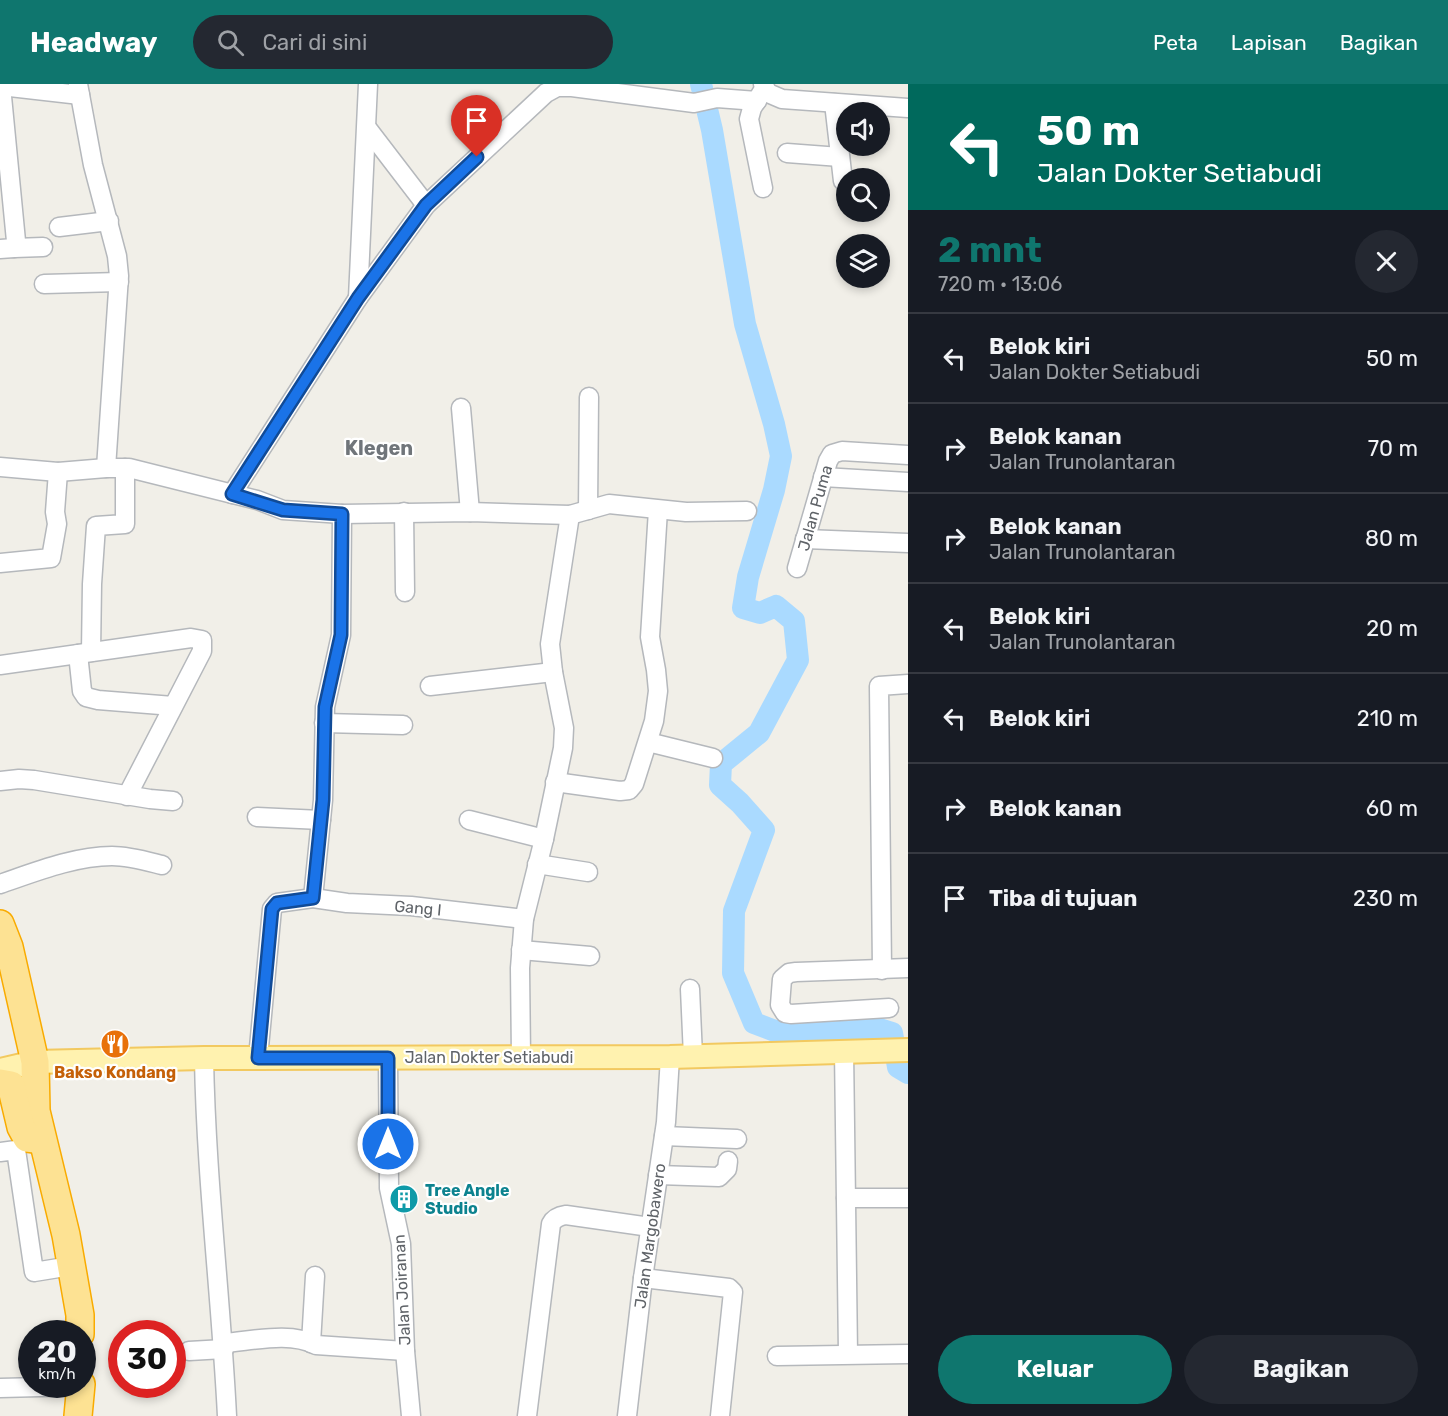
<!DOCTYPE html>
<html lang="id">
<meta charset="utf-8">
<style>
:root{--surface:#171b24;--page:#242831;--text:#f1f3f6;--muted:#9ea1a6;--line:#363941;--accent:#0f766e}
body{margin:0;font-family:Rubik,sans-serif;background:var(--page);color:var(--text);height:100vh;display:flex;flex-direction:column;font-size:22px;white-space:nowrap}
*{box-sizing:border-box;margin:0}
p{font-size:20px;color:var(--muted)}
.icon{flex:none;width:33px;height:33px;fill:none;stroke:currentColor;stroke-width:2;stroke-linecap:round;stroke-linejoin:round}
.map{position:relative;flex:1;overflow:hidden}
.sheet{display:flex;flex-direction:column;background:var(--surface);width:540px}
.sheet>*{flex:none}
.guide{background:#00695c;color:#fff;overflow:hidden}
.buttons{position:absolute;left:836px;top:18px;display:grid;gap:12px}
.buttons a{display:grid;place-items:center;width:54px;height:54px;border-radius:50%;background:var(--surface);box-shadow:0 3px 9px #0003;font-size:30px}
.speed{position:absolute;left:18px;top:1236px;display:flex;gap:12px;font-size:30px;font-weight:700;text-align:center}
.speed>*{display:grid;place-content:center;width:78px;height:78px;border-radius:50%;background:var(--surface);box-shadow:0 3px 9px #0003;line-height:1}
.speed small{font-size:15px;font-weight:400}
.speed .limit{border:9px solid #d22;background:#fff;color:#111}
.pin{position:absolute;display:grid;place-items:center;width:51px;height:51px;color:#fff;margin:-62px -26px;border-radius:50% 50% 50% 0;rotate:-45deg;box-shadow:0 0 6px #0007}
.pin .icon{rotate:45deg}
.me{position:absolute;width:66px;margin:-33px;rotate:0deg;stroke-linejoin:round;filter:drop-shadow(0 0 4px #0008)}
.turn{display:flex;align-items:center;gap:21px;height:126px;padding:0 30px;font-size:27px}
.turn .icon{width:78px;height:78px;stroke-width:2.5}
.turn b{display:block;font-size:42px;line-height:51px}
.round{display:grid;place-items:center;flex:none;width:63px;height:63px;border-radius:32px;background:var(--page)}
.headline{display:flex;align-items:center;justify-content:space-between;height:102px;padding:0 30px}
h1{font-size:36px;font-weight:700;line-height:45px;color:var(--accent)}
.cta{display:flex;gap:12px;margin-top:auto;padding:12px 30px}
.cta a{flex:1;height:69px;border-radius:36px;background:var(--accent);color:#fff;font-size:24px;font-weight:700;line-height:69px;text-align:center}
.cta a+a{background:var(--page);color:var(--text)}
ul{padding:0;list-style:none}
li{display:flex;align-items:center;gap:18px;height:90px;padding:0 30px;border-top:2px solid var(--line)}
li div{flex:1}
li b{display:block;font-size:22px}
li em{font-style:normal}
header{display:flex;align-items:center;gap:36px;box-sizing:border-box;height:84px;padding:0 30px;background:var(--accent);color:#fff}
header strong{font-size:28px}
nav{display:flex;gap:33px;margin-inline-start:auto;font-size:21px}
.search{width:420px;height:54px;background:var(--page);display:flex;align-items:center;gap:15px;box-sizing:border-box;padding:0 21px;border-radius:33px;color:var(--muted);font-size:22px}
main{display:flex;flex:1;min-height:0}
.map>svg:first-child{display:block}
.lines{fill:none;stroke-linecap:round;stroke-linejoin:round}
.river{stroke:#aadaff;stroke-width:22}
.minor-casing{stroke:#b5b8bc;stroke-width:21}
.major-casing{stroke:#f2c960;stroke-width:26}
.highway-casing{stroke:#f9ab00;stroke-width:30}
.minor{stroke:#fff;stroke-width:18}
.major{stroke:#fff2af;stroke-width:22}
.highway{stroke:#fde293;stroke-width:27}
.route-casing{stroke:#114b97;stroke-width:15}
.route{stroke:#1a73e8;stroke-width:10}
.labels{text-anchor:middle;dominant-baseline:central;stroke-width:4.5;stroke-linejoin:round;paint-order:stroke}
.street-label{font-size:16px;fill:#5f6368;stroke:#fff}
.food-label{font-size:16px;font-weight:bold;fill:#c56008;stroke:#fff}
.culture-label{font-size:16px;font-weight:bold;fill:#0d838f;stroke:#fff;text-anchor:start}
.quarter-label{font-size:20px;font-weight:bold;fill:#70757a;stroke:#fff}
</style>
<header>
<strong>Headway</strong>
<div class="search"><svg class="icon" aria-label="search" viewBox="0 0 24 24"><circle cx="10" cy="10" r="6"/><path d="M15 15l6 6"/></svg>Cari di sini</div>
<nav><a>Peta</a><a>Lapisan</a><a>Bagikan</a></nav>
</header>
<main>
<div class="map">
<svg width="908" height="1332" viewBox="0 0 908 1332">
<rect width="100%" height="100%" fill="#f1efe8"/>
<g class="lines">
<!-- river -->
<path class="river" d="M 701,0 L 712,46 L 745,240 L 774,340 L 781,372 L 774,406 L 748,493 L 743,524 L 760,529 L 776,522 L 794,537 L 798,576 L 759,649 L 721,680 L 720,701 L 740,719 L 764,746 L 734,827 L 733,889 L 754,939 L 775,947 L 876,944 L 892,949 L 898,983 L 908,989"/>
<!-- minor casing -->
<g class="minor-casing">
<g id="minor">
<path d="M 78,0 L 93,81 L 117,172 L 119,192 L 106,384"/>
<path d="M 763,0 L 768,9 L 782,15 L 908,24"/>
<path d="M 0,2 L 80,11"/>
<path d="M 762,8 L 752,24 L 749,35 L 763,104"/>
<path d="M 834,19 L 843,97"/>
<path d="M 367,44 L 426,121"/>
<path d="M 787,69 L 840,73"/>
<path d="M 59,143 L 109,137"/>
<path d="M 14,164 L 43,163"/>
<path d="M 0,165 L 14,164 L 16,157 L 1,2"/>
<path d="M 44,200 L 119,198"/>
<path d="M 358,214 L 368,0"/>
<path d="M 461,324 L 470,428"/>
<path d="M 0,383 L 58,388 L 106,384 L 129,384 L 257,416 L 283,426 L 342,430 L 470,428 L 570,431 L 609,420 L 686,428 L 747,427"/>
<path d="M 823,393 L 908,398"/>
<path d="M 232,410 L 358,214 L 426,121 L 546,9 L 557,3 L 572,3 L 694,19 L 717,14 L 757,17"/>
<path d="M 588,426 L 589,313"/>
<path d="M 404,428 L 405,508"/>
<path d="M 805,455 L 908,459"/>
<path d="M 0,479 L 51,474 L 57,440 L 55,428 L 58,388"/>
<path d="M 797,484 L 828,377 L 832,370 L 842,367 L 908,371"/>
<path d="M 91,568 L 92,500 L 96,442 L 125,440 L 125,384"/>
<path d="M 78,570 L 82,607 L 86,613 L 98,616 L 173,622"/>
<path d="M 0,581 L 191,554 L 202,556 L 202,567 L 127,712"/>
<path d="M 430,602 L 553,588"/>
<path d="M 324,639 L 403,641"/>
<path d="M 648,658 L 713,674"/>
<path d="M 0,697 L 19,695 L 34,696 L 150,715 L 173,717"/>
<path d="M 555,698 L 620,707 L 629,706 L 634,700 L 654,637 L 658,607 L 656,586 L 650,553 L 658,426"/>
<path d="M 257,733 L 321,736"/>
<path d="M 469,736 L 544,755"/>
<path d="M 537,780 L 588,788"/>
<path d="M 0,800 C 35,788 75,772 112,772 C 129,772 146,777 162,781"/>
<path d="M 313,814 L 323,716 L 325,623 L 341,551 L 342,430"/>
<path d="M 521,866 L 590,872"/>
<path d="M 882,886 L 879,602 L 908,600"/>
<path d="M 690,905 L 693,972"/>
<path d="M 889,924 L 791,930 L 785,929 L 780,921 L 782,895 L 789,889 L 796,888 L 908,884"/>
<path d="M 844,966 L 848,1270"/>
<path d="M 521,973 L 520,884 L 524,835 L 544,755 L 563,664 L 564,644 L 553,588 L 550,560 L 570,431"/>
<path d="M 204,974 C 206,1094 221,1212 227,1332"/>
<path d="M 258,974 L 272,825 L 277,819 L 313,814 L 347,819 L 411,822 L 524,835"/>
<path d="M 388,974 L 389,1104 L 401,1160 L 405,1267 L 411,1332"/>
<path d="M 664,1052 L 737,1055"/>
<path d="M 0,1068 L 16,1066 L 34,1188 L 71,1182"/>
<path d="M 658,1091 L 719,1093 L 727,1085 L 728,1077"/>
<path d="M 846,1114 L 908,1114"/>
<path d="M 643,1194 L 729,1204 L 733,1208 L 720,1332"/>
<path d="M 224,1259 C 252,1257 290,1247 316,1261 L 405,1267"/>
<path d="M 311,1259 L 315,1192"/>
<path d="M 189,1267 L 224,1265"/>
<path d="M 777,1272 L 908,1270"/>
<path d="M 0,1304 L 81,1302"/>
<path d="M 527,1332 L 551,1140 C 554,1134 559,1132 566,1131 L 650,1143"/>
<path d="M 627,1332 L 643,1194 L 666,1038 L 670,973"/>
</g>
</g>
<!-- major casing -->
<g class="major-casing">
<path id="major" d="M 0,986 L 35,978 L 204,974 L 670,973 L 908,966"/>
</g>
<!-- highway casing -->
<g class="highway-casing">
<g id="highway">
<path d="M 0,840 L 9,863 L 35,978 L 36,1027 L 66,1151 L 80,1231 L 80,1250"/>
<path d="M 0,999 L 11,1001 L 21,1043 L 27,1054 L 35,1055"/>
<path d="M 78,1332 L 81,1300"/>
</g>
</g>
<!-- minor -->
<use href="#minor" class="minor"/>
<!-- major -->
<use href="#major" class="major"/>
<!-- highway -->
<use href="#highway" class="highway"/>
</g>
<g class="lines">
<!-- route casing -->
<g class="route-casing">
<path id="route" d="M 388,1060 L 388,974 L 258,974 L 272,825 L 277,819 L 313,814 L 323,716 L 325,623 L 341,551 L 342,430 L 283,426 L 232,410 L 358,214 L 426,121 L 477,73"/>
</g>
<!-- route -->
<use href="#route" class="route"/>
</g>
<!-- icons -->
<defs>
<g id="restaurant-disc" transform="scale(1.5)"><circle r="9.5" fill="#e8710a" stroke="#fff"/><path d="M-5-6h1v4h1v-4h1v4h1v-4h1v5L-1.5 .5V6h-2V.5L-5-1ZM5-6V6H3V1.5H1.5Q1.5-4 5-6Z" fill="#fff"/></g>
<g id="building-disc" transform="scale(1.5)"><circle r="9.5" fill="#0f9aa8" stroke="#fff"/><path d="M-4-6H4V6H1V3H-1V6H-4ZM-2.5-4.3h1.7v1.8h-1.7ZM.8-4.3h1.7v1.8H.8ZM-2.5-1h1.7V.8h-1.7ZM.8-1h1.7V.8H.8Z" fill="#fff"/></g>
</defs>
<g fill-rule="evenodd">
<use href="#restaurant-disc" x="115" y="960"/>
<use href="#building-disc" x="404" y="1115"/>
</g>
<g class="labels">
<!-- street labels -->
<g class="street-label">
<text transform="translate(815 424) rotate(-74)">Jalan Puma</text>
<text transform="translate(418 824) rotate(5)">Gang I</text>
<text x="489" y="973">Jalan Dokter Setiabudi</text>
<text transform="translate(650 1152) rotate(-82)">Jalan Margobawero</text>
<text transform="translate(402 1206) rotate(-93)">Jalan Joiranan</text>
</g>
<!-- food labels -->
<g class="food-label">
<text x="115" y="988">Bakso Kondang</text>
</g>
<!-- culture labels -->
<g class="culture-label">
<text x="425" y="1106">Tree Angle<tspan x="425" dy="18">Studio</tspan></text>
</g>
<!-- quarter labels -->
<g class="quarter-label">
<text x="379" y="364">Klegen</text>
</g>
</g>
</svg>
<div class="buttons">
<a><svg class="icon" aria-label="sound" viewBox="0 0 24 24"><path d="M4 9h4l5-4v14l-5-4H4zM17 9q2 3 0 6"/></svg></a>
<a><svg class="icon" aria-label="search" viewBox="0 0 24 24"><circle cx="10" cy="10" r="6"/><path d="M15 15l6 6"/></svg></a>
<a><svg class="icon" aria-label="layers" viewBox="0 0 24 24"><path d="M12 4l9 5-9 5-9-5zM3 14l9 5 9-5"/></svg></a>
</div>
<div class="speed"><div>20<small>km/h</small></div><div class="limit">30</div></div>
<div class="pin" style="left:477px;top:73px;background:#d93025"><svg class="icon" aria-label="arrive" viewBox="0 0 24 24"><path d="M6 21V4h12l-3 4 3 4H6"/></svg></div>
<svg class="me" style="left:388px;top:1060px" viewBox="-20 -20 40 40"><circle r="17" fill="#1a73e8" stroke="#fff" stroke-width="3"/><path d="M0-11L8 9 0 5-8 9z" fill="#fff"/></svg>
</div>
<section class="sheet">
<div class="guide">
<div class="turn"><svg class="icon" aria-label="left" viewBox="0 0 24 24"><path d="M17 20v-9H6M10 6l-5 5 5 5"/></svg><div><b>50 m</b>Jalan Dokter Setiabudi</div></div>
</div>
<div class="headline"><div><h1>2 mnt</h1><p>720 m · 13:06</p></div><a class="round"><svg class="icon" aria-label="close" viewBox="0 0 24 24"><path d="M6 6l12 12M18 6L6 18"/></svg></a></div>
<ul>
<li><svg class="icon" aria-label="left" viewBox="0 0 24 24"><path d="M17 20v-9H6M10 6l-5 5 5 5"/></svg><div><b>Belok kiri</b><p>Jalan Dokter Setiabudi</p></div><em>50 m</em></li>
<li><svg class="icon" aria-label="right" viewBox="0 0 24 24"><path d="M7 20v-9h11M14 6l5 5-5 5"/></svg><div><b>Belok kanan</b><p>Jalan Trunolantaran</p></div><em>70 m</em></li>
<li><svg class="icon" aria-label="right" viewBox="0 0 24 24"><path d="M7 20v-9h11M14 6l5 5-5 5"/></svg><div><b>Belok kanan</b><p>Jalan Trunolantaran</p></div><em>80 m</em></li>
<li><svg class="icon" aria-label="left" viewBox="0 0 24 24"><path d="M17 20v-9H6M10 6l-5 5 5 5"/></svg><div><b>Belok kiri</b><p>Jalan Trunolantaran</p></div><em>20 m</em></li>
<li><svg class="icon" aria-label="left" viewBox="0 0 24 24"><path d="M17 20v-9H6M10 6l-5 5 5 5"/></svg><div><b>Belok kiri</b></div><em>210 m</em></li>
<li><svg class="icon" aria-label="right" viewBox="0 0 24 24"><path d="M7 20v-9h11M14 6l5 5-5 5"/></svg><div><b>Belok kanan</b></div><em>60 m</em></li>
<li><svg class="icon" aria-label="arrive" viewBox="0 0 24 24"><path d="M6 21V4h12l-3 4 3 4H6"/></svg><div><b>Tiba di tujuan</b></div><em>230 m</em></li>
</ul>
<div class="cta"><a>Keluar</a><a>Bagikan</a></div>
</section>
</main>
